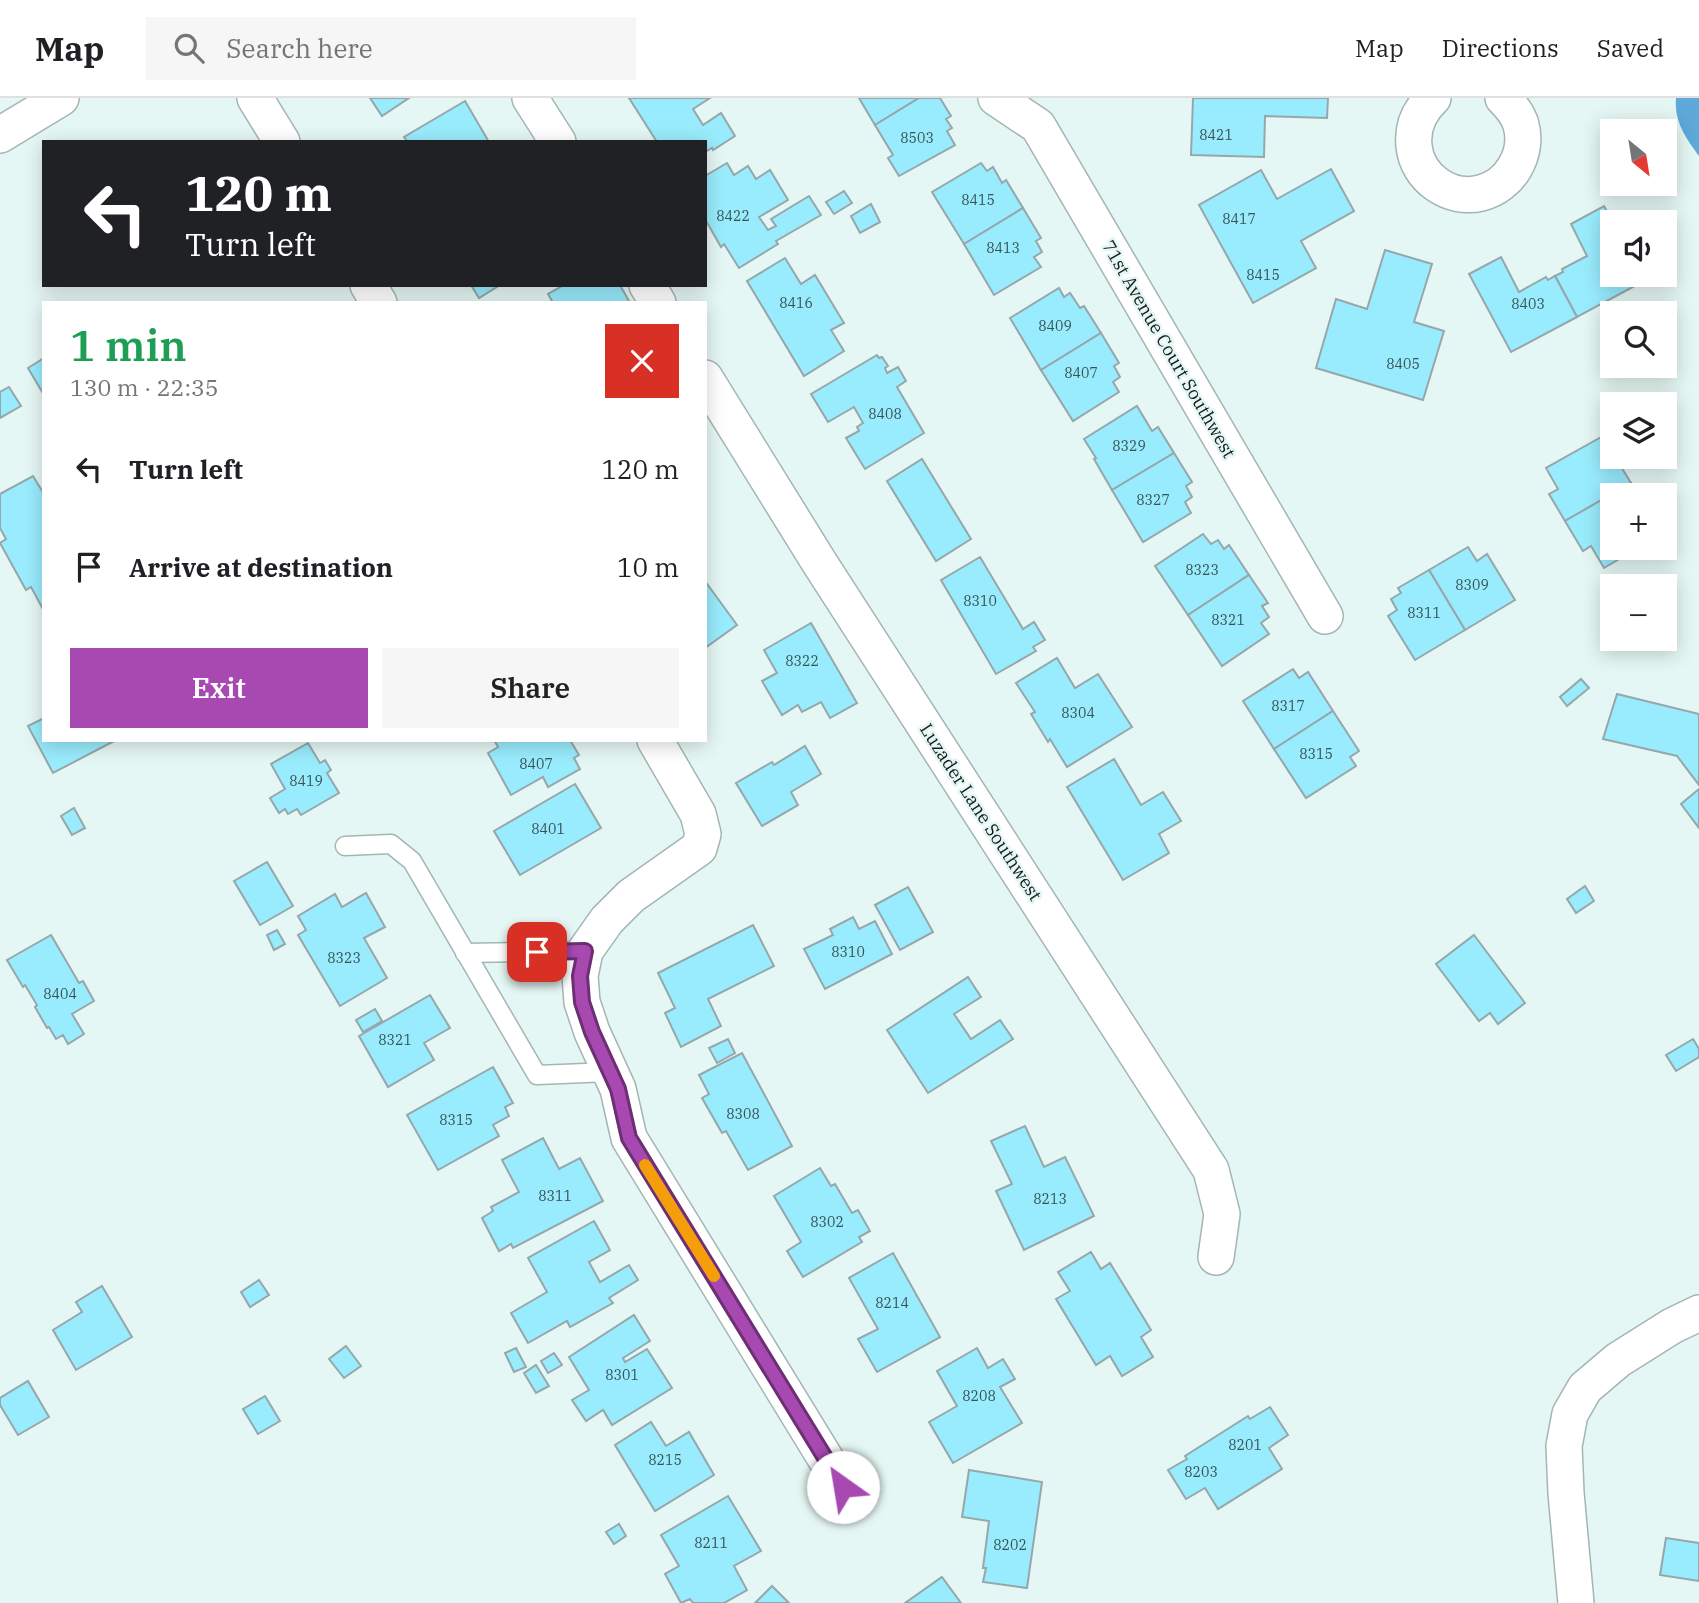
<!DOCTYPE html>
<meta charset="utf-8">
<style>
:root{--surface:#fff;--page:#f6f6f6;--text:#202124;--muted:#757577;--line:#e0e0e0;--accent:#a849b1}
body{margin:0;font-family:"IBM Plex Serif",serif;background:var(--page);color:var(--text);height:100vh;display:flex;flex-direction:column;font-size:26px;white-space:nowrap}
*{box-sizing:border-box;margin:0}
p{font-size:23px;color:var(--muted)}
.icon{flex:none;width:38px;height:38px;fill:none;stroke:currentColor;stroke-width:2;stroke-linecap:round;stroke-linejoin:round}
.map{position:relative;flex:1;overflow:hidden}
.details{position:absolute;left:42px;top:203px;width:665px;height:441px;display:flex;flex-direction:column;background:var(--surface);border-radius:0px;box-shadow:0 4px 18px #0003}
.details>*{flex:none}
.hud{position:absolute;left:42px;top:42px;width:665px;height:147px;border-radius:0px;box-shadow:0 4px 18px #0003;background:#202124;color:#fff;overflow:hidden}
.needle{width:46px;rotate:150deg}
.fabs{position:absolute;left:1600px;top:21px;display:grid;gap:14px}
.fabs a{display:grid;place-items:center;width:77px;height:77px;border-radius:0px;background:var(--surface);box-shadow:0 4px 18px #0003;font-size:35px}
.pin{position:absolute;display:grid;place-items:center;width:60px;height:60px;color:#fff;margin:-30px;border-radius:14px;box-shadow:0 4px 10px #0006}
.me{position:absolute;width:77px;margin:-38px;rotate:328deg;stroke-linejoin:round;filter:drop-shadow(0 0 5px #0008)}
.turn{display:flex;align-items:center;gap:24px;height:147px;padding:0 28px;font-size:32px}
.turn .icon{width:91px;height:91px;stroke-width:2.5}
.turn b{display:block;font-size:49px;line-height:60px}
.round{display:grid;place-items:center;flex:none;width:74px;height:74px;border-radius:0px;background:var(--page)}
.headline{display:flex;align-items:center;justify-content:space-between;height:119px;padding:0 28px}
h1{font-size:42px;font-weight:600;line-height:52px;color:#1e9e55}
.primary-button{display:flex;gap:14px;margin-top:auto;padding:14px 28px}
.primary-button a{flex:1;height:80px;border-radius:0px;background:var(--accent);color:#fff;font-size:28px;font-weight:600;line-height:80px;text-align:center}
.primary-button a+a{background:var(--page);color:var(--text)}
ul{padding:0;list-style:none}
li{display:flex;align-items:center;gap:21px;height:98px;padding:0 28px}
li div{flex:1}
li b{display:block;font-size:26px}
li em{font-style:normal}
header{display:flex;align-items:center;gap:42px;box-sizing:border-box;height:98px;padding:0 35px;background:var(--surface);border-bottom:2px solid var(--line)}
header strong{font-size:33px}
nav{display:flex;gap:38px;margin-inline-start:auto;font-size:24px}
.search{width:490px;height:63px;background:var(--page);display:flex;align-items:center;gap:18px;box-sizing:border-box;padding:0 24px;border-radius:0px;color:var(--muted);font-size:26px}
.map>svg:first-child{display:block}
.water{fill:#5ea8da}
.building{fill:#99ecfd;stroke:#96a7ab;stroke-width:2}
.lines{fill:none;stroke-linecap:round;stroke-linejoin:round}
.lane-casing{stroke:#a4b6b3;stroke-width:21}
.street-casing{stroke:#a4b6b3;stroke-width:38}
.lane{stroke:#fff;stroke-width:18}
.street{stroke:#fff;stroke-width:35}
.route-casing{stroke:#6d2f73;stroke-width:18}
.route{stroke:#a849b1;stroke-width:12}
.slow{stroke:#f59e0b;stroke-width:12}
.labels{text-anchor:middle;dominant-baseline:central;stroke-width:5;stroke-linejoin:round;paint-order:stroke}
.number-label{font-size:14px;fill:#385255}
.street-label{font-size:18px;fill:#181f1d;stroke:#e5f7f4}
</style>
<header>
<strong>Map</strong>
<div class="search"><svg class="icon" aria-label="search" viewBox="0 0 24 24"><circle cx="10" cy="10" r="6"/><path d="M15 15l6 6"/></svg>Search here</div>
<nav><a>Map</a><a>Directions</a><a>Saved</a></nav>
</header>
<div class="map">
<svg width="1699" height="1505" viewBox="0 0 1699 1505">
<rect width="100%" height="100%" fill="#e5f7f4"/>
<!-- water -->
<path class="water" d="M 1676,0 L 1699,0 L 1699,58 C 1686,40 1674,24 1676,0 Z"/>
<!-- building -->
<g class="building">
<path d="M 370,0 L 409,0 L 382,18 Z"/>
<path d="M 629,0 L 710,0 L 693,11 L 703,27 L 721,15 L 735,38 L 713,52 L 712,50 L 705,54 L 705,44 L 657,44 Z"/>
<path d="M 859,0 L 919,0 L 875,27 Z"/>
<path d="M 919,0 L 940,0 L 951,18 L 946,21 L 952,30 L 947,33 L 955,47 L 899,78 L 888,60 L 893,57 L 875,27 Z"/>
<path d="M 1193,0 L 1328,0 L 1327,20 L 1265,18 L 1264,59 L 1191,57 Z"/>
<path d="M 465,3 L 489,44 L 408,44 L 404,39 Z"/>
<path d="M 727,65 L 734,77 L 748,68 L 756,81 L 770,72 L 788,102 L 759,119 L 768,132 L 776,128 L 771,121 L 809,98 L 821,117 L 776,143 L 778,146 L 739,170 L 724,146 L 721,149 L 705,121 L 705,78 Z"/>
<path d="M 981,65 L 987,73 L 993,69 L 1002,85 L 1006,82 L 1023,110 L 964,146 L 932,94 Z"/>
<path d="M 1331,71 L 1354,113 L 1301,143 L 1316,170 L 1253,205 L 1199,107 L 1261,72 L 1277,101 Z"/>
<path d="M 844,93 L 852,105 L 834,116 L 826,104 Z"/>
<path d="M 871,106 L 880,124 L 860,135 L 851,118 Z"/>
<path d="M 1604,108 L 1613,124 L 1612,177 L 1641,177 L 1644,183 L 1577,219 L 1555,178 L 1563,174 L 1562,171 L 1587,158 L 1571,126 Z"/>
<path d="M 1023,110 L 1041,140 L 1036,143 L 1042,154 L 1034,159 L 1041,169 L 994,197 L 964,146 Z"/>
<path d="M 1385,152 L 1432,166 L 1414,224 L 1444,233 L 1423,302 L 1316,270 L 1336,201 L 1367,211 Z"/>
<path d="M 1501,159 L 1519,194 L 1546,179 L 1548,182 L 1555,178 L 1577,219 L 1511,254 L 1469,176 Z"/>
<path d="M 785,160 L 801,186 L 815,177 L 844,225 L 831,232 L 844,253 L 804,278 L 747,183 Z"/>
<path d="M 471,187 L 500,187 L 479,200 Z"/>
<path d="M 564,187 L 620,187 L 630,205 L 553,205 L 548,196 Z"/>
<path d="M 1059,190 L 1064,199 L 1070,195 L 1080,210 L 1084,208 L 1101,235 L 1041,272 L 1010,220 Z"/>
<path d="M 1101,235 L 1119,265 L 1114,268 L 1120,279 L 1113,284 L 1119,294 L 1073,323 L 1041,272 Z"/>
<path d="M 877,257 L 879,260 L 882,259 L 888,268 L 885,270 L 887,275 L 898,269 L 906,283 L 897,289 L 924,335 L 865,371 L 846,340 L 859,333 L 857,329 L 863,325 L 854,309 L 828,324 L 811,296 Z"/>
<path d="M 44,260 L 44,297 L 28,270 Z"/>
<path d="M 9,289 L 21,308 L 0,320 L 0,294 Z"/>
<path d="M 1137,308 L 1152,333 L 1158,329 L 1174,355 L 1112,392 L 1094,361 L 1096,360 L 1084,341 Z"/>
<path d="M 1603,338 L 1612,353 L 1612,359 L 1615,359 L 1631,385 L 1565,423 L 1549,396 L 1558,391 L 1546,370 Z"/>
<path d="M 1174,355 L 1192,384 L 1186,388 L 1192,399 L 1185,404 L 1191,415 L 1143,444 L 1112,392 Z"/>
<path d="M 922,361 L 971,441 L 936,463 L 887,383 Z"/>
<path d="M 33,378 L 44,396 L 44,513 L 31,489 L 26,492 L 0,445 L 6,441 L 0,430 L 0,396 Z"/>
<path d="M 1631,385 L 1638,397 L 1612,397 L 1612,450 L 1638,450 L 1604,470 L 1591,448 L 1583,453 L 1565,423 Z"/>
<path d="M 1203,436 L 1211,446 L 1218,442 L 1224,451 L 1229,447 L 1249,477 L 1188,517 L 1155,468 Z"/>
<path d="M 1468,449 L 1477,463 L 1487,456 L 1515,502 L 1465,532 L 1429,472 Z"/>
<path d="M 980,459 L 1023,531 L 1034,524 L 1045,542 L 1033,549 L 1036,553 L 996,576 L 941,482 Z"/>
<path d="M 1429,472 L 1465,532 L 1415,562 L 1388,518 L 1397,512 L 1391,501 L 1401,495 L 1398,490 Z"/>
<path d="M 1249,477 L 1268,505 L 1262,508 L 1269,519 L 1261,525 L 1269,536 L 1222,568 L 1188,517 Z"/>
<path d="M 705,483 L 737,527 L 705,550 Z"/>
<path d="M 811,525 L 857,605 L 830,620 L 821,604 L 802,614 L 798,607 L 782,617 L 762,583 L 777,575 L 764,552 Z"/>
<path d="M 1057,560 L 1075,590 L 1098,576 L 1132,629 L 1067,669 L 1050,641 L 1048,644 L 1031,616 L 1035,614 L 1016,585 Z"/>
<path d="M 1293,571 L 1299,580 L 1308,574 L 1333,613 L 1274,651 L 1243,603 Z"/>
<path d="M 1581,581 L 1589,590 L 1567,608 L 1560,599 Z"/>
<path d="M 1617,596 L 1699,616 L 1699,687 L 1677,658 L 1603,641 Z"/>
<path d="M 1333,613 L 1359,653 L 1350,659 L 1356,668 L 1306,700 L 1274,651 Z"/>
<path d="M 44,620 L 44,642 L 116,642 L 53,675 L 28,628 Z"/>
<path d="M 494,642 L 570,642 L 579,657 L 574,660 L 580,671 L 548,689 L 543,679 L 511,697 L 488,655 L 498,649 Z"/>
<path d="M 308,645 L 320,665 L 325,662 L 331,672 L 327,675 L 339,695 L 301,717 L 297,711 L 288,716 L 285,711 L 279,715 L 270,700 L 285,691 L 271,666 Z"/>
<path d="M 805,648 L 821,676 L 791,694 L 798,707 L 762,728 L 736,685 L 772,664 L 774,667 Z"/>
<path d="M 1114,661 L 1141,707 L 1163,694 L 1181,723 L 1159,736 L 1169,755 L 1123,782 L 1067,689 Z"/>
<path d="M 575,686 L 601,730 L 520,777 L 494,733 Z"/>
<path d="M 1699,691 L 1699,730 L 1681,706 Z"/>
<path d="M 74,710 L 85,730 L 72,737 L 61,718 Z"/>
<path d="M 267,764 L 293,808 L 260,827 L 234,783 Z"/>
<path d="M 1585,788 L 1594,803 L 1576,815 L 1567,801 Z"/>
<path d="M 908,789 L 933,834 L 900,852 L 875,807 Z"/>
<path d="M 366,795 L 385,829 L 364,840 L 387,880 L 340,908 L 298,837 L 306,832 L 298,818 L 335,796 L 342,809 Z"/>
<path d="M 853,819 L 859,831 L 875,823 L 892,856 L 825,891 L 804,851 L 833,837 L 830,831 Z"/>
<path d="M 753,827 L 774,868 L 708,901 L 721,928 L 681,949 L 665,915 L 675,910 L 658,875 Z"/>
<path d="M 277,832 L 285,846 L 274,852 L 267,837 Z"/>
<path d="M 51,837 L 79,885 L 83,883 L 94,903 L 72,916 L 84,936 L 68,946 L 63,937 L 56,941 L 49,929 L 47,930 L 35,909 L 37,907 L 25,887 L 23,889 L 7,862 Z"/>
<path d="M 1474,837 L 1525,905 L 1498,926 L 1490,915 L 1479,923 L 1436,866 Z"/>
<path d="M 968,879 L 981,899 L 954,916 L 971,941 L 1000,922 L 1013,941 L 928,995 L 887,932 Z"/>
<path d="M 430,897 L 450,930 L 424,945 L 434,962 L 388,989 L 359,938 Z"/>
<path d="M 375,911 L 382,923 L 363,934 L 356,922 Z"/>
<path d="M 728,941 L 735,955 L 717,965 L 709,950 Z"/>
<path d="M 1693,941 L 1699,951 L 1699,959 L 1676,973 L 1666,957 Z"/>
<path d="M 742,955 L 792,1048 L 748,1072 L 726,1033 L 722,1035 L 702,1000 L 709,996 L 699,977 Z"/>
<path d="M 493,969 L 513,1005 L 505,1009 L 509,1018 L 493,1027 L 499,1038 L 438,1072 L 407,1017 Z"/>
<path d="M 1025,1028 L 1044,1069 L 1065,1059 L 1094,1118 L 1024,1152 L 996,1093 L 1012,1086 L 991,1043 Z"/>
<path d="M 543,1040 L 559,1071 L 580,1060 L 603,1103 L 513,1150 L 511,1146 L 499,1153 L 482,1120 L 493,1113 L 491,1109 L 519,1094 L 502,1062 Z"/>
<path d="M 820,1070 L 831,1088 L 835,1086 L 852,1115 L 858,1112 L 870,1133 L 859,1139 L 862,1144 L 803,1179 L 787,1153 L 801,1144 L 774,1098 Z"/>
<path d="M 594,1123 L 610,1152 L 589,1164 L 600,1184 L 629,1167 L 638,1182 L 609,1200 L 613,1205 L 570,1229 L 567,1223 L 528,1245 L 511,1215 L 547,1194 L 528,1160 Z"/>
<path d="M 1091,1154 L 1101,1171 L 1110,1165 L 1151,1232 L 1141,1239 L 1153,1259 L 1122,1278 L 1110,1258 L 1096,1267 L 1056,1201 L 1070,1193 L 1058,1174 Z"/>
<path d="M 893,1155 L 940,1239 L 877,1274 L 858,1241 L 878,1231 L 849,1180 Z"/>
<path d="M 259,1182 L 269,1197 L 250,1209 L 241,1194 Z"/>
<path d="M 102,1188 L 132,1239 L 76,1272 L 53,1232 L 82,1214 L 76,1204 Z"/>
<path d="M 634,1217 L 650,1243 L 623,1260 L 625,1264 L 647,1251 L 672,1290 L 612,1327 L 603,1312 L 586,1323 L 572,1302 L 589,1292 L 569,1259 Z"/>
<path d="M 346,1248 L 361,1268 L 344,1280 L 329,1261 Z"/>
<path d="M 516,1250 L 526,1269 L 514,1274 L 505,1255 Z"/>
<path d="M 977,1250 L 988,1270 L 1003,1261 L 1015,1281 L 1000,1289 L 1022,1325 L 953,1365 L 929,1324 L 957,1308 L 937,1273 Z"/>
<path d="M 554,1255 L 562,1267 L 548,1275 L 541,1263 Z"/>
<path d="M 536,1267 L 549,1288 L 536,1295 L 524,1275 Z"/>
<path d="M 28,1283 L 49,1319 L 18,1337 L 0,1307 L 0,1300 Z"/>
<path d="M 265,1298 L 280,1323 L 258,1336 L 243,1311 Z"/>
<path d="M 1270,1309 L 1288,1337 L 1269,1350 L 1282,1371 L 1218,1411 L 1205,1390 L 1186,1401 L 1168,1372 L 1187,1361 L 1185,1358 L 1248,1318 L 1250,1321 Z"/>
<path d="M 651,1324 L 666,1348 L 689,1334 L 714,1377 L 655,1413 L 615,1347 Z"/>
<path d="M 969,1372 L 1042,1384 L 1027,1490 L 983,1484 L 986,1470 L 983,1470 L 989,1423 L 962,1419 Z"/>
<path d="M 728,1398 L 761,1453 L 734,1468 L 747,1492 L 724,1505 L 693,1505 L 690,1501 L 681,1505 L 665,1476 L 679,1468 L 661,1437 Z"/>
<path d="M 619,1426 L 626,1438 L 614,1446 L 606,1434 Z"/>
<path d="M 1666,1440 L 1699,1445 L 1699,1483 L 1660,1477 Z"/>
<path d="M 942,1479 L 961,1505 L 905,1505 Z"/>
<path d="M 772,1488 L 789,1505 L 755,1505 Z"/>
</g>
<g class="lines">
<!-- lane casing -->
<g class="lane-casing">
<g id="lane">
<path d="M 345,748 L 391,746 L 412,763 L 537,977 L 610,974"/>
<path d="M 465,855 L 585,853"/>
</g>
</g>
<!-- street casing -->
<g class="street-casing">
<g id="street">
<path d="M 255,0 L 282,44"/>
<path d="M 530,0 L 558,44"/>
<path d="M 996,0 L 1038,28 L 1325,518"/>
<path d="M 1433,0 C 1419,13 1412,29 1414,48 C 1417,80 1450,103 1481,95 C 1510,88 1529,56 1521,27 C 1518,16 1511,8 1503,0"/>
<path d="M 0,37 L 61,0"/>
<path d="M 368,187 L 379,205"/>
<path d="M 647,187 L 658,205"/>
<path d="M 705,280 L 819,464 L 1211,1072 L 1222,1116 L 1216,1159"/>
<path d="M 655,642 L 698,716 L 703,736 L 699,750 L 631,798 L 607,822 L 585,853 L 580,878 L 582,904 L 592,934 L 618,991 L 629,1040 L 843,1389"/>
<path d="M 1576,1505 L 1566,1395 L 1564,1348 L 1570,1316 L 1585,1290 L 1618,1262 L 1672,1228 L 1699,1215"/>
</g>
</g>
<!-- lane -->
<use href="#lane" class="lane"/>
<!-- street -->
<use href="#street" class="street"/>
</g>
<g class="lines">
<!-- route casing -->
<g class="route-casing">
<path id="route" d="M 537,854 L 585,853 L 580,878 L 582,904 L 592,934 L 618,991 L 629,1040 L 843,1389"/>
</g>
<!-- route -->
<use href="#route" class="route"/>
<!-- slow -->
<path class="slow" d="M 645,1067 L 714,1178"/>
</g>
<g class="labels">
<!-- number labels -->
<g class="number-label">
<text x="1216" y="37">8421</text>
<text x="917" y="40">8503</text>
<text x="978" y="102">8415</text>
<text x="733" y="118">8422</text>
<text x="1239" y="121">8417</text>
<text x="1003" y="150">8413</text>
<text x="1263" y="177">8415</text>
<text x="796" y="205">8416</text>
<text x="1528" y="206">8403</text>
<text x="1055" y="228">8409</text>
<text x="1403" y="266">8405</text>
<text x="1081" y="275">8407</text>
<text x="885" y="316">8408</text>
<text x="1129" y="348">8329</text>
<text x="1153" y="402">8327</text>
<text x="1202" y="472">8323</text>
<text x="1472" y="487">8309</text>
<text x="980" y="503">8310</text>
<text x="1424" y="515">8311</text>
<text x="1228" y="522">8321</text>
<text x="802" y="563">8322</text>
<text x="1288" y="608">8317</text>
<text x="1078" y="615">8304</text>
<text x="1316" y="656">8315</text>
<text x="536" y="666">8407</text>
<text x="306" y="683">8419</text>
<text x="548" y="731">8401</text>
<text x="848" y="854">8310</text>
<text x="344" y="860">8323</text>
<text x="60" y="896">8404</text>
<text x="395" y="942">8321</text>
<text x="743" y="1016">8308</text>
<text x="456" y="1022">8315</text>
<text x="555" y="1098">8311</text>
<text x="1050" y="1101">8213</text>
<text x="827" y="1124">8302</text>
<text x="892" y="1205">8214</text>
<text x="622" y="1277">8301</text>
<text x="979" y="1298">8208</text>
<text x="1245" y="1347">8201</text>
<text x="665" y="1362">8215</text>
<text x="1201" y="1374">8203</text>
<text x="711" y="1445">8211</text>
<text x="1010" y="1447">8202</text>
</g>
<!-- street labels -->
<g class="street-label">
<text transform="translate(1169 251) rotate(60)">71st Avenue Court Southwest</text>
<text transform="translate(981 714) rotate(57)">Luzader Lane Southwest</text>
</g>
</g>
</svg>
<div class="fabs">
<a><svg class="needle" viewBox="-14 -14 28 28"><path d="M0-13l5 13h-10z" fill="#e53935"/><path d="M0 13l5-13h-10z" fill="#757577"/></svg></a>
<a><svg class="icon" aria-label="sound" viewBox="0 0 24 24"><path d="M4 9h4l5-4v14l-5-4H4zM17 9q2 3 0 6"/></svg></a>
<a><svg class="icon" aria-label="search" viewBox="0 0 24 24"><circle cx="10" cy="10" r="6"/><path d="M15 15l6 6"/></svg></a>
<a><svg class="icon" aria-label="layers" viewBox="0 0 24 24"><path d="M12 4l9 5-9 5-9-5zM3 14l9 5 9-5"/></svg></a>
<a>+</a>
<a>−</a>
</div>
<div class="pin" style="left:537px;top:854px;background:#d93025"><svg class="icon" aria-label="arrive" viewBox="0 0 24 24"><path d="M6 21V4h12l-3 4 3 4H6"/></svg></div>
<svg class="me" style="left:843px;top:1389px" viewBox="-20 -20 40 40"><circle r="19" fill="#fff"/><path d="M0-13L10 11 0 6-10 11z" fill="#a849b1"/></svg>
<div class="hud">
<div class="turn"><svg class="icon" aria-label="left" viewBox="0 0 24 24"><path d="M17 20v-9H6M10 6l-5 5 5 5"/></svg><div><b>120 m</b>Turn left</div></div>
</div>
<section class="details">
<div class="headline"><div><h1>1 min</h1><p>130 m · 22:35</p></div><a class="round" style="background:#d93025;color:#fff"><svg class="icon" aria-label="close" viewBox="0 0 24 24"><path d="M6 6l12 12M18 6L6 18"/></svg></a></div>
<ul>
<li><svg class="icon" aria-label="left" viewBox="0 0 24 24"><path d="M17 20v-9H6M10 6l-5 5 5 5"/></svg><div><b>Turn left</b></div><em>120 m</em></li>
<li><svg class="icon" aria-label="arrive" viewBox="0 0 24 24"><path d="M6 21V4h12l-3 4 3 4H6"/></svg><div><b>Arrive at destination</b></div><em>10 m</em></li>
</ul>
<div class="primary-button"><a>Exit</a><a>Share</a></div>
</section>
</div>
